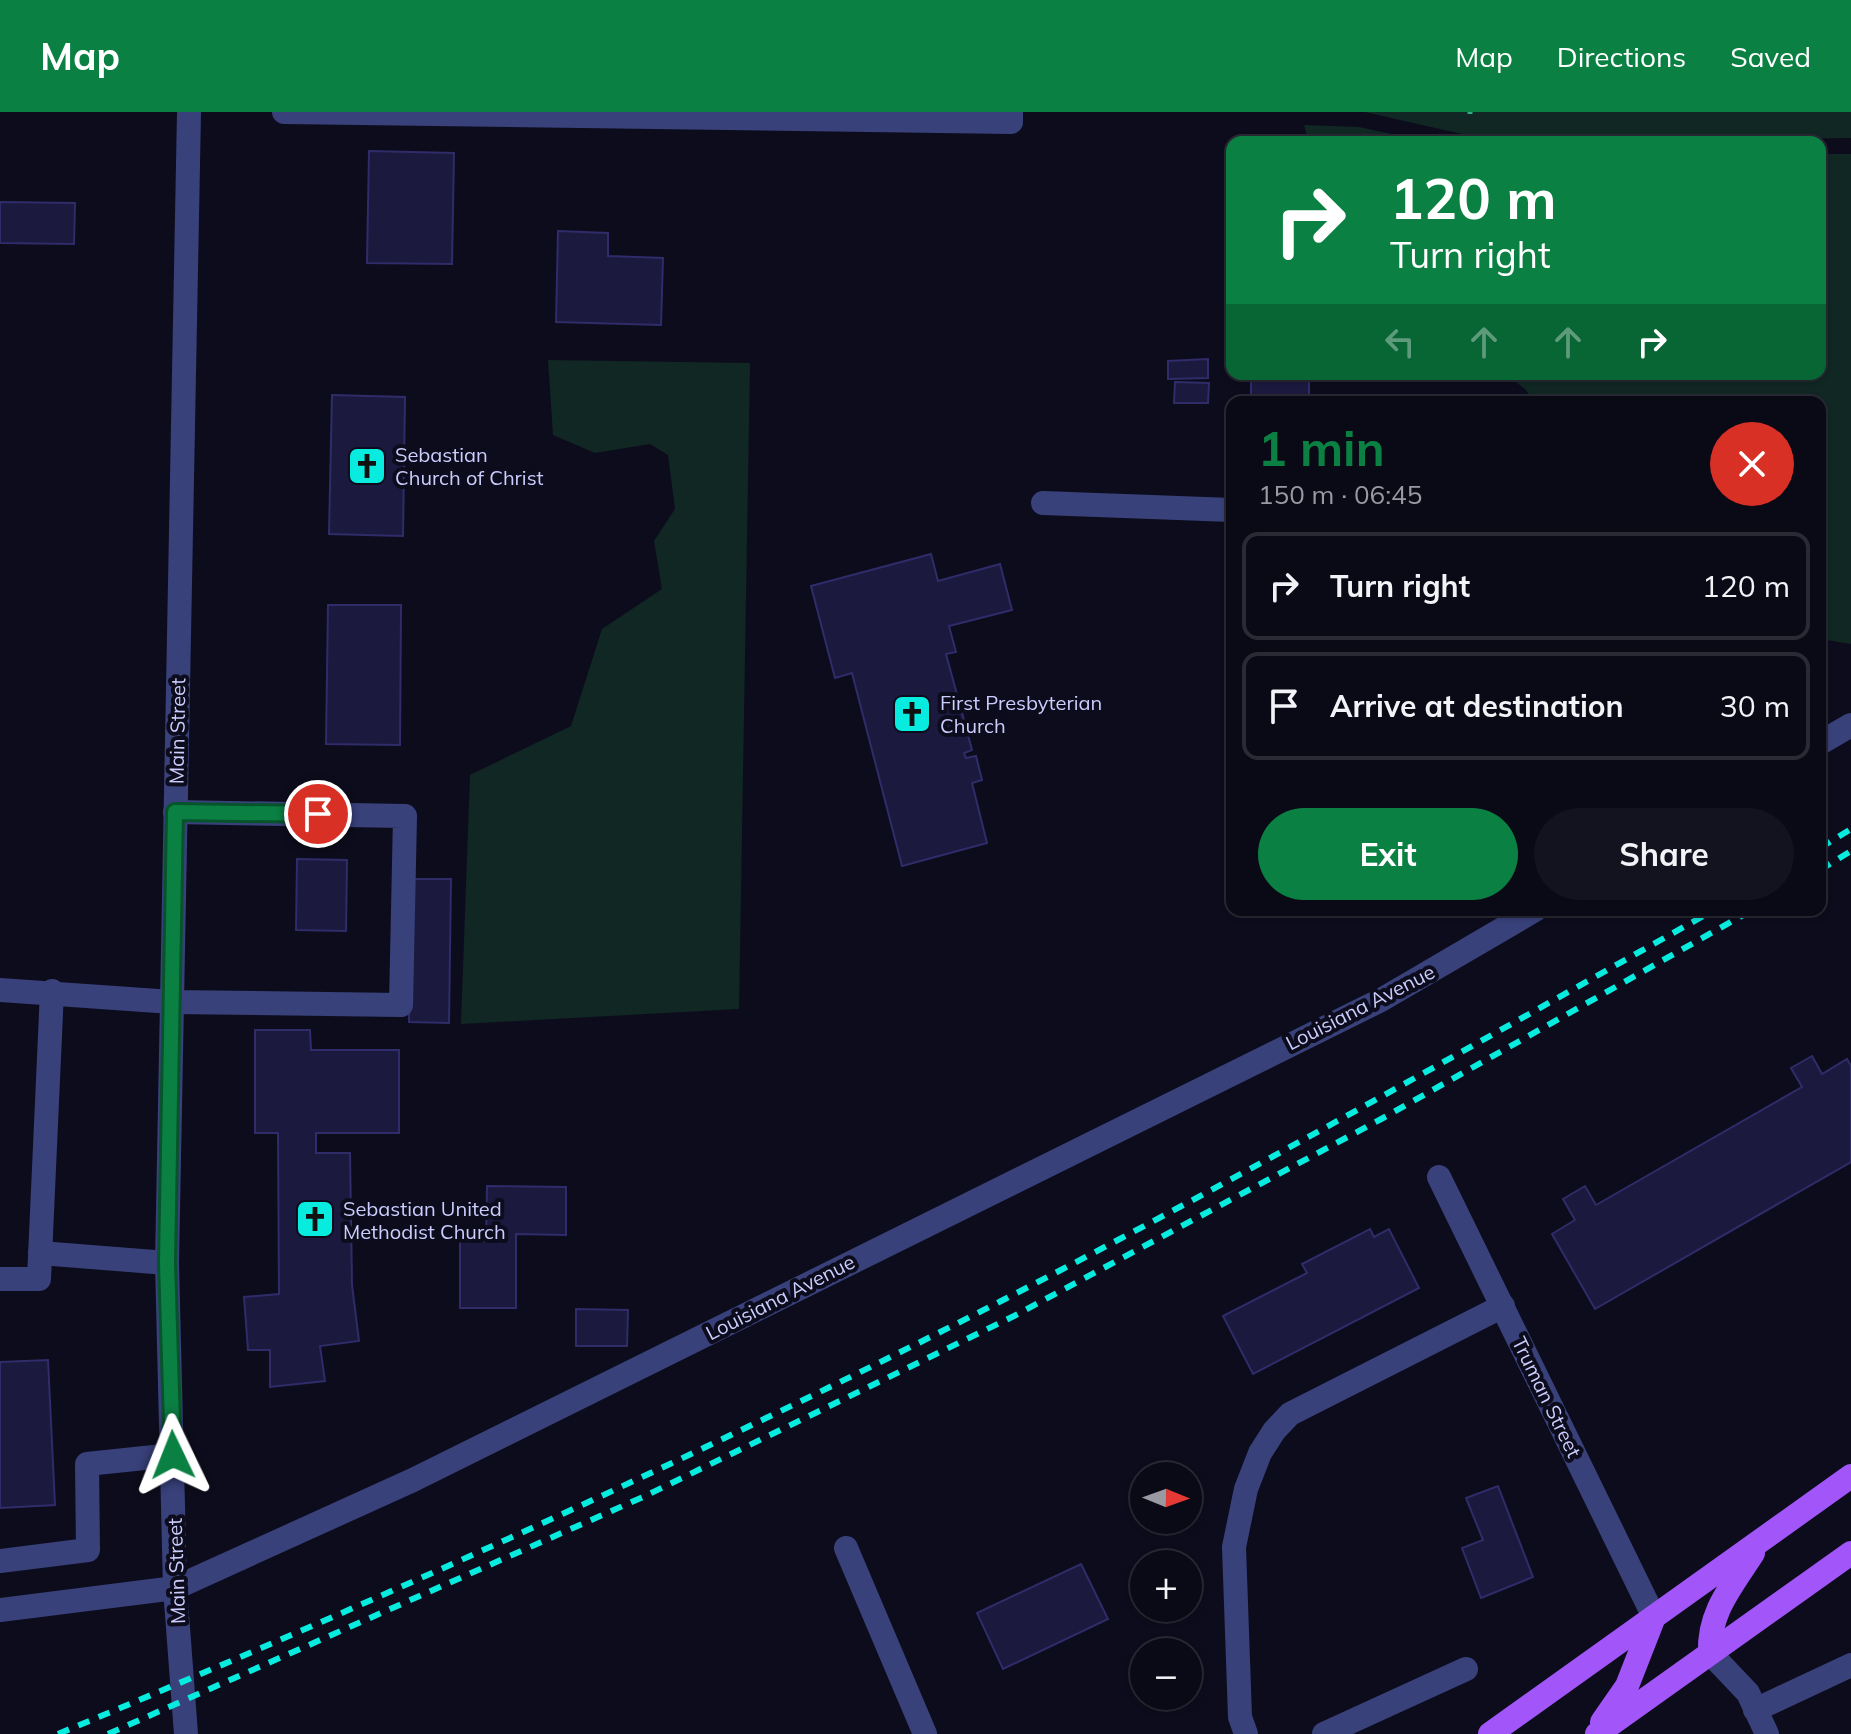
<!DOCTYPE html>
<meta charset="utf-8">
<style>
:root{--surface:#0a0916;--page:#13121f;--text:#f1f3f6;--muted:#999aa1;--line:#2a2a35;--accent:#0b8043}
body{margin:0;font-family:Mulish,sans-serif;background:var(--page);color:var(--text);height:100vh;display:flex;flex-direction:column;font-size:30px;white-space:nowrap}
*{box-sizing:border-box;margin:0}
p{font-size:26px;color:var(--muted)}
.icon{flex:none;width:44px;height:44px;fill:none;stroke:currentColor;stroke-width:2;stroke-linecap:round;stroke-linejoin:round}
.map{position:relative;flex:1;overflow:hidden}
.drawer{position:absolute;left:1226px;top:284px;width:600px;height:520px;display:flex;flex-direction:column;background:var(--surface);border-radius:16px;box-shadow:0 2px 6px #0004,0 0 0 2px var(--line)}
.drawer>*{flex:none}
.hud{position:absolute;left:1226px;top:24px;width:600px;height:244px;border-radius:16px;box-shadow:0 2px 6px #0004,0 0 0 2px var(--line);background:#0b8043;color:#fff;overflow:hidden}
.needle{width:52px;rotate:91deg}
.fabs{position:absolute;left:1130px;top:1350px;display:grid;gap:16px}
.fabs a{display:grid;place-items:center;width:72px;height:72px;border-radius:50%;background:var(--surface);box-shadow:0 2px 6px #0004,0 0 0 2px var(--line);font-size:40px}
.pin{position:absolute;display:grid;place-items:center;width:68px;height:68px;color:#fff;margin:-34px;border:4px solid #fff;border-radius:50%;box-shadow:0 2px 8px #0007}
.me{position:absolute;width:88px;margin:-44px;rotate:358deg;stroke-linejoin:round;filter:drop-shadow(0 0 6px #0008)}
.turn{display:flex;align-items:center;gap:28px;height:168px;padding:0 32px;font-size:36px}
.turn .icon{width:104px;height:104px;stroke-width:2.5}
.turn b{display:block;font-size:56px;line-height:68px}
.lanes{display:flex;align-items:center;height:76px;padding:0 32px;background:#0003;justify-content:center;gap:40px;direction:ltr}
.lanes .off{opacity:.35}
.round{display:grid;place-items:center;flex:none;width:84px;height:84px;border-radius:42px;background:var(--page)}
.overview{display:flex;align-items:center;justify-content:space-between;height:136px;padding:0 32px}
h1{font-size:48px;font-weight:700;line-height:60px;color:var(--accent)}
.cta{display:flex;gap:16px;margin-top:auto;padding:16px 32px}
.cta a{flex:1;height:92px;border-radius:48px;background:var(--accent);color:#fff;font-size:32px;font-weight:700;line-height:92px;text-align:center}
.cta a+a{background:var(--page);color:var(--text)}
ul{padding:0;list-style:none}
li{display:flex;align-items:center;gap:24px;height:108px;margin:0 16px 12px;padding:0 16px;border:4px solid var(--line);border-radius:16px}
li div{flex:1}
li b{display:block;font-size:30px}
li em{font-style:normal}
header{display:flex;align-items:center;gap:48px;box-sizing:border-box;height:112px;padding:0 40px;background:var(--accent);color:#fff}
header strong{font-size:38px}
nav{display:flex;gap:44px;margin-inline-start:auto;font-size:28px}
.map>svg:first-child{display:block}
.green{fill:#102723}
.building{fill:#1b193e;stroke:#2f2c69;stroke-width:2}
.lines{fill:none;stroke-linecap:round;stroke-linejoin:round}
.path{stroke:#31ab90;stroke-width:5;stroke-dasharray:4 6;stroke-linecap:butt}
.minor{stroke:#39417b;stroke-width:24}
.major{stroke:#a256f9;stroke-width:24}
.rail{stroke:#08ebdf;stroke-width:6;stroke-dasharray:12 10;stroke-linecap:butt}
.route-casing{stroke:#07532c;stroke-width:20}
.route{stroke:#0b8043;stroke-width:14}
.labels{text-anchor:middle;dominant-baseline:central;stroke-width:8;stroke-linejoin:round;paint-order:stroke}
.poi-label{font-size:20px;fill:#cbcdfd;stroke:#0d0c1d;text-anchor:start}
.street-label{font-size:20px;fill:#cbcdfd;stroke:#0d0c1d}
</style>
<header>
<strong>Map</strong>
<nav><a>Map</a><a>Directions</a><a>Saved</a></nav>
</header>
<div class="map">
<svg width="1851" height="1622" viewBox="0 0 1851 1622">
<rect width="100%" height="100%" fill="#0d0c1d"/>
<!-- green -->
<g class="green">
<path d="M 1365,0 L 1851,0 L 1851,26 L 1497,30 Z"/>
<path d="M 1304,13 L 1359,15 L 1428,30 L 1309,30 Z"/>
<path d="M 1820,42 L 1851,42 L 1851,532 L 1820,527 L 1820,290 L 1533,290 L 1526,278 L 1506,262 L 1820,262 Z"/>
<path d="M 548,248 L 750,251 L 739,897 L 461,912 L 470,663 L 571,614 L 602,517 L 662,477 L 654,429 L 675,397 L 668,343 L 650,332 L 595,341 L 553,323 Z"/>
</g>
<!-- building -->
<g class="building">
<path d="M 369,39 L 454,41 L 452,152 L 367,151 Z"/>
<path d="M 0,90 L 75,91 L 74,132 L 0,131 Z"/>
<path d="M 558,119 L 608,121 L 608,144 L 663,146 L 661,213 L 556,210 Z"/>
<path d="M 1208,247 L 1208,266 L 1168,267 L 1168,249 Z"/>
<path d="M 1251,267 L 1309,268 L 1309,290 L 1251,290 Z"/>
<path d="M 1175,270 L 1209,271 L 1208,291 L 1174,291 Z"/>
<path d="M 332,283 L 405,285 L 403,424 L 329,422 Z"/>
<path d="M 931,442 L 938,469 L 1000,452 L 1012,498 L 949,514 L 956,540 L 946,542 L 972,638 L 964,641 L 966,646 L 976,644 L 982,668 L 972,671 L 987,731 L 902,754 L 852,561 L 835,566 L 811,474 Z"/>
<path d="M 328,493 L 401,493 L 400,633 L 326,632 Z"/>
<path d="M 297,747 L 347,748 L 346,819 L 296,818 Z"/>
<path d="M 411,767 L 451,767 L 449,911 L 409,910 Z"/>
<path d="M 255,918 L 310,918 L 311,938 L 399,938 L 399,1021 L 316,1021 L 316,1041 L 350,1041 L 352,1173 L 359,1229 L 320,1234 L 325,1269 L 270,1275 L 270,1238 L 248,1238 L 244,1185 L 279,1182 L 278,1021 L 255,1021 Z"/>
<path d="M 1812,944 L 1822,962 L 1847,947 L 1851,954 L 1851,1050 L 1595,1197 L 1552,1122 L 1575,1108 L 1563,1087 L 1585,1074 L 1596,1093 L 1802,975 L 1791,956 Z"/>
<path d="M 487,1074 L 566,1075 L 566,1123 L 516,1122 L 516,1196 L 460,1196 L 460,1129 L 486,1129 Z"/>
<path d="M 1370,1117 L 1374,1125 L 1389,1117 L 1419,1176 L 1253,1262 L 1223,1204 L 1307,1161 L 1302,1152 Z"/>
<path d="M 576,1197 L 628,1198 L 627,1234 L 576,1234 Z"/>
<path d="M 48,1248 L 55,1393 L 0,1396 L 0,1250 Z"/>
<path d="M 1498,1374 L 1533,1465 L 1481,1486 L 1462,1436 L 1483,1428 L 1466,1386 Z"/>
<path d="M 1081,1452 L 1108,1507 L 1003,1557 L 977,1501 Z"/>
</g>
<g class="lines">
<!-- path -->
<path class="path" d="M 1470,2 L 1470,0"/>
<!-- minor -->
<g class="minor">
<path d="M 284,0 L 1011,10 L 1011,0"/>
<path d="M 1043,391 L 1232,398"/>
<path d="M 1820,631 L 1851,613"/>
<path d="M 0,878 L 172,890 L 401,893 L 405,704 L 175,700"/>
<path d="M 1439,1065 L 1654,1505"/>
<path d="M 40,1141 L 167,1151"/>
<path d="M 0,1167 L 39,1167 L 52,879"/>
<path d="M 846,1436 L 925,1622"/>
<path d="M 0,1449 L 88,1438 L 87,1352 L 173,1343"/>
<path d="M 0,1498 L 175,1476 L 413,1368 L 1381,888 L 1535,798"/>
<path d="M 1710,1541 L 1748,1581 L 1767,1622"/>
<path d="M 1755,1598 L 1851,1553"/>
<path d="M 186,1622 L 175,1476 L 167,1151 L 189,0"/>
<path d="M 1246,1622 L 1240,1605 L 1234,1435 L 1246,1377 L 1260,1341 L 1274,1319 L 1290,1302 L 1503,1194"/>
<path d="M 1324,1622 L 1466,1557"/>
</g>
<!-- major -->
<g class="major">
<path d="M 1710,1541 C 1708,1501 1732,1474 1753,1441"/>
<path d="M 1602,1610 L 1627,1574 L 1654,1505"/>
<path d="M 1490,1622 L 1851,1364"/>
<path d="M 1597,1622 L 1851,1441"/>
</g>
<!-- rail -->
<g class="rail">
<path d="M 1820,736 L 1851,717"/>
<path d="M 1820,758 L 1851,739"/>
<path d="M 58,1622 C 378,1489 696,1346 1005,1187 C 1244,1064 1479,930 1714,798"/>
<path d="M 108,1622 L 643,1385 L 1014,1204 L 1383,1006 L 1752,798"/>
</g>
</g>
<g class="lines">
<!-- route casing -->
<g class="route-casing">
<path id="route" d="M 173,1343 L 167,1151 L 175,700 L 318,702"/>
</g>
<!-- route -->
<use href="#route" class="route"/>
</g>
<!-- icons -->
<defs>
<g id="church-square" transform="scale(2)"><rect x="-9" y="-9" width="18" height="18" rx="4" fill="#08ebdf" stroke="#0d0c1d"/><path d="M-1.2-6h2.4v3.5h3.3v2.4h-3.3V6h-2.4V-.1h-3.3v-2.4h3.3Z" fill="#111"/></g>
</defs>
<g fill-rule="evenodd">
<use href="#church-square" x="367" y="354"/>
<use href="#church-square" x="912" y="602"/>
<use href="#church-square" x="315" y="1107"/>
</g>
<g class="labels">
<!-- poi labels -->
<g class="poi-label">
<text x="395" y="342">Sebastian<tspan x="395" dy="23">Church of Christ</tspan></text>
<text x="940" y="590">First Presbyterian<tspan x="940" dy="23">Church</tspan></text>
<text x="343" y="1096">Sebastian United<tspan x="343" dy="23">Methodist Church</tspan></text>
</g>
<!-- street labels -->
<g class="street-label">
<text transform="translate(177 619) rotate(-89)">Main Street</text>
<text transform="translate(1360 895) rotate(-27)">Louisiana Avenue</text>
<text transform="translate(780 1185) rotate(-27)">Louisiana Avenue</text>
<text transform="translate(1547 1285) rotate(64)">Truman Street</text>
<text transform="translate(176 1459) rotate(-92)">Main Street</text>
</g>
</g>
</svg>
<div class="fabs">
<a><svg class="needle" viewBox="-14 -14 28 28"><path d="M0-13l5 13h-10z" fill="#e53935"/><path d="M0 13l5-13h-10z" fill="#999aa1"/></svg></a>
<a>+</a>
<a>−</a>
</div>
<div class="pin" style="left:318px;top:702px;background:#d93025"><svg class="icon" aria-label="arrive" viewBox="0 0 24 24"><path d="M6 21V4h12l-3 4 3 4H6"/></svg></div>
<svg class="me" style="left:173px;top:1343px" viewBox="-20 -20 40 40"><path d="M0-17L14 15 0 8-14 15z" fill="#0b8043" stroke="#fff" stroke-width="4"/></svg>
<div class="hud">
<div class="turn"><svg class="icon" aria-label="right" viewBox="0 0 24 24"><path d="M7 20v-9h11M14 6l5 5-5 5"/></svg><div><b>120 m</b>Turn right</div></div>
<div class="lanes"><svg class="icon off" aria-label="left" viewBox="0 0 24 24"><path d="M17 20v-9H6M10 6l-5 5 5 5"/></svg><svg class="icon off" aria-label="ahead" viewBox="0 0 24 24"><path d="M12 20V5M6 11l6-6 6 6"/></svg><svg class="icon off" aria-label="ahead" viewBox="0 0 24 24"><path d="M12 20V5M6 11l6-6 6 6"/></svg><svg class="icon" aria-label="right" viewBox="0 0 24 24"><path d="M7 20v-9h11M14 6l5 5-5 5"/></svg></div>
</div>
<section class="drawer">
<div class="overview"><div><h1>1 min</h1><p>150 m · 06:45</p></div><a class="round" style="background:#d93025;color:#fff"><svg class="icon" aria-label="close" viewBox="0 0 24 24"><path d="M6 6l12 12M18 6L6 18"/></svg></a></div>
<ul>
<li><svg class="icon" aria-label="right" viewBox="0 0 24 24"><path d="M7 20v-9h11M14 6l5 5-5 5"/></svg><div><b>Turn right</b></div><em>120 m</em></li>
<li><svg class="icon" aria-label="arrive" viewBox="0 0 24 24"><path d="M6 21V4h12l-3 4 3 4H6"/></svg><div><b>Arrive at destination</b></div><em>30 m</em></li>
</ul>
<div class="cta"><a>Exit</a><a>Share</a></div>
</section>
</div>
